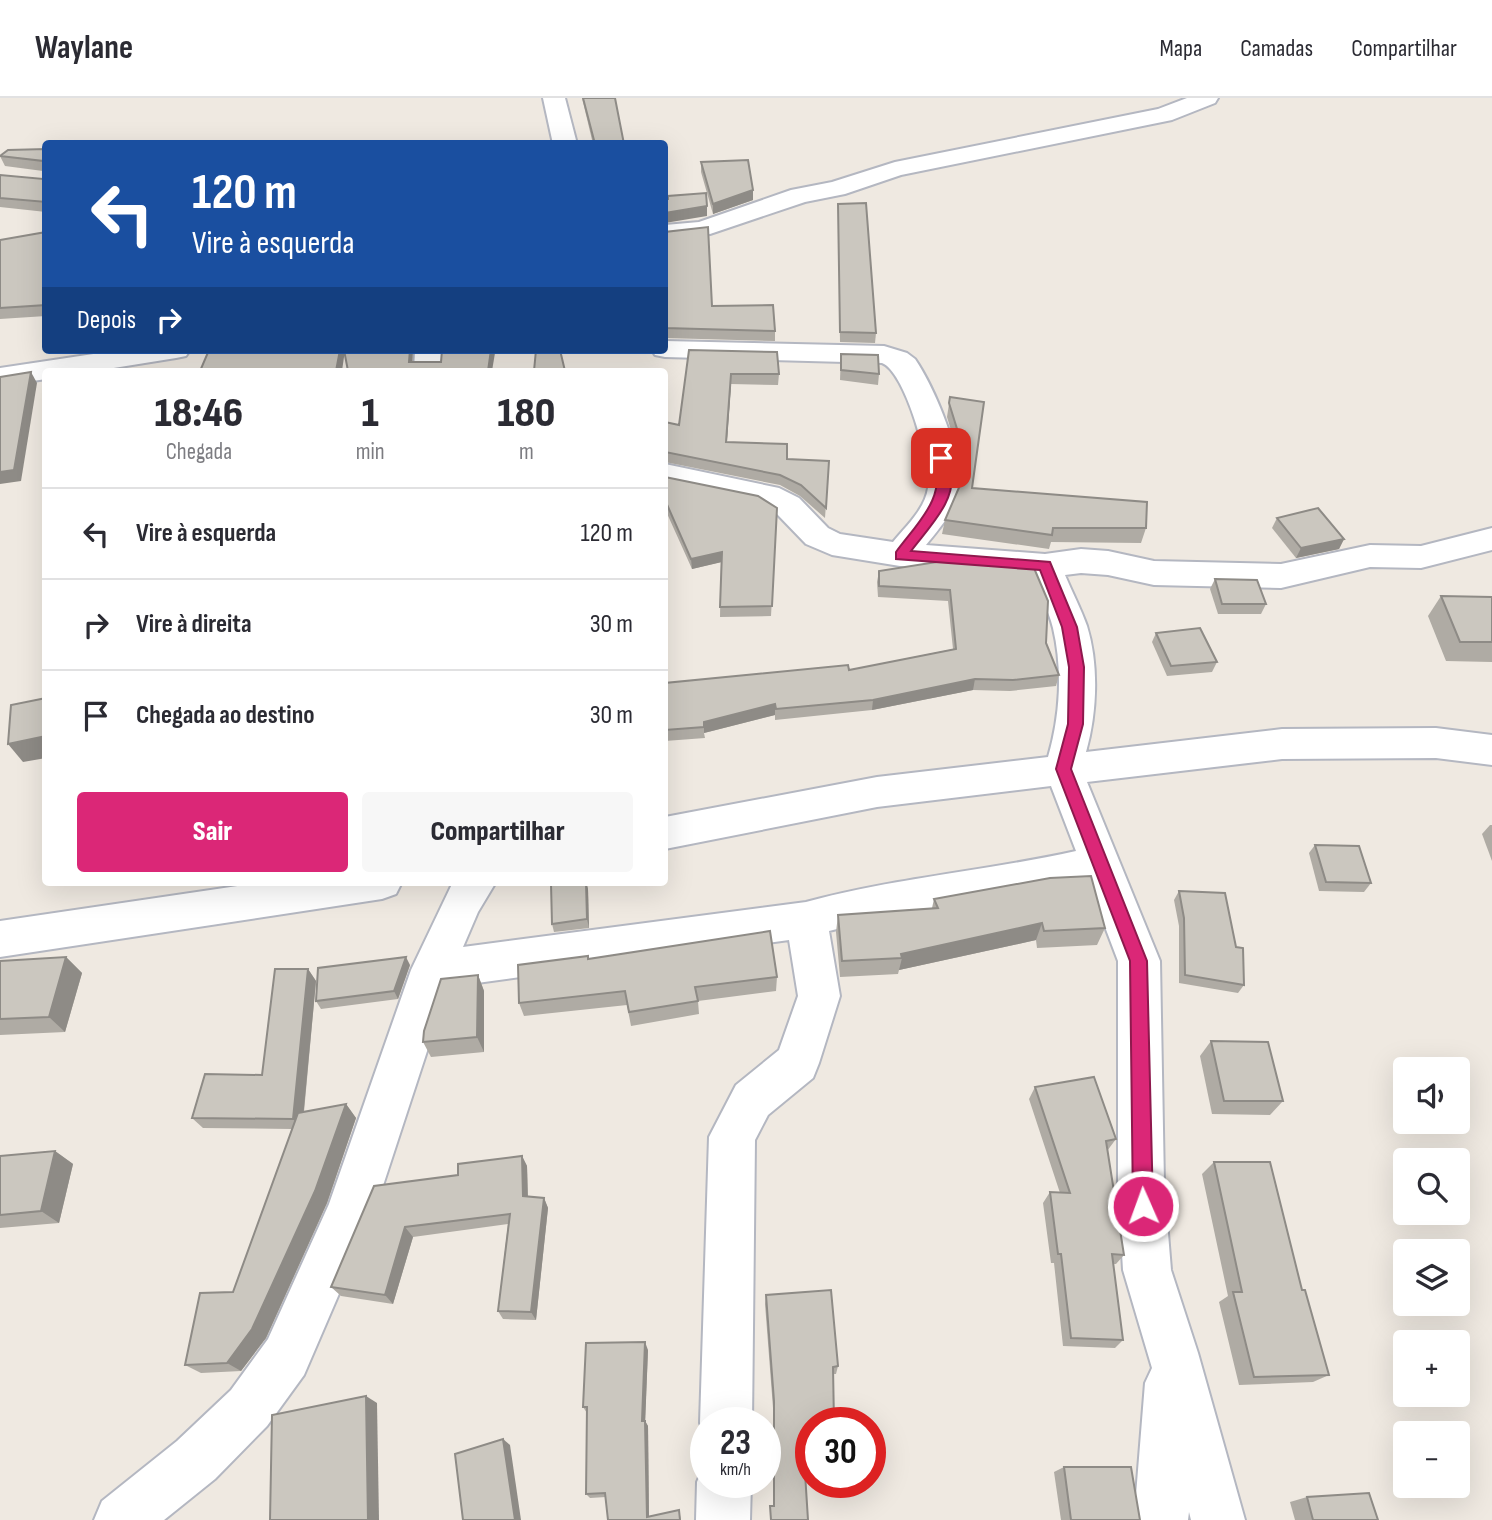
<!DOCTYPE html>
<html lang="pt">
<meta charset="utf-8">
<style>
:root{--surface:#fff;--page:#f7f7f7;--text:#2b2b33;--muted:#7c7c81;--line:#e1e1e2;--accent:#db2777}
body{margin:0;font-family:"Sofia Sans Condensed",sans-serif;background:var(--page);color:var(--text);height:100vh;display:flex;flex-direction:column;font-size:26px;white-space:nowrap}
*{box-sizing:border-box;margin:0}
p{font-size:23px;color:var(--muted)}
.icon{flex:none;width:38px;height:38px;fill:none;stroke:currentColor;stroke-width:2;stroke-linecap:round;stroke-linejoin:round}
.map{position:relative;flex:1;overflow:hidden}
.sheet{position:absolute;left:42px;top:270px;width:626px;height:518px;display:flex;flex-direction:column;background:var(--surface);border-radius:7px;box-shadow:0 7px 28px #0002}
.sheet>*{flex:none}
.hud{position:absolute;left:42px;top:42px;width:626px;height:214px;border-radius:7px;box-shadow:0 7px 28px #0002;background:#1a4fa0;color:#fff;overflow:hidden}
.tools{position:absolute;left:1393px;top:959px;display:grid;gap:14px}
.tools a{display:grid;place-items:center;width:77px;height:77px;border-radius:7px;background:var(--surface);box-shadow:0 7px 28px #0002;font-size:35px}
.speed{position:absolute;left:690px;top:1309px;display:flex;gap:14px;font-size:35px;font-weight:700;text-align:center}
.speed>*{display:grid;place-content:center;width:91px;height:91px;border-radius:50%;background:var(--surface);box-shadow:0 7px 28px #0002;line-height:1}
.speed small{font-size:18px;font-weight:400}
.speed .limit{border:10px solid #d22;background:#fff;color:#111}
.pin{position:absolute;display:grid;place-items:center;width:60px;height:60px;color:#fff;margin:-30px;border-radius:14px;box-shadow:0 4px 10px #0006}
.me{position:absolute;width:77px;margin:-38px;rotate:358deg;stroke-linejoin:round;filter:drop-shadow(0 0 5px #0008)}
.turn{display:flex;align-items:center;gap:24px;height:147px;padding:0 35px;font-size:32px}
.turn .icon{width:91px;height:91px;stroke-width:2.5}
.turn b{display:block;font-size:49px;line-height:60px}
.then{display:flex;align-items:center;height:66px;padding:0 35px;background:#0003;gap:14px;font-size:26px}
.eta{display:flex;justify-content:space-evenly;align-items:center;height:119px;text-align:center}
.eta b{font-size:42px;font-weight:800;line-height:49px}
.primary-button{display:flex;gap:14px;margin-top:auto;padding:14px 35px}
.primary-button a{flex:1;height:80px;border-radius:7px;background:var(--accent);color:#fff;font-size:28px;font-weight:800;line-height:80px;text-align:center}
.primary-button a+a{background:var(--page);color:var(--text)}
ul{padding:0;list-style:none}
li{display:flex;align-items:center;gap:21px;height:91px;padding:0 35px;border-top:2px solid var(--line)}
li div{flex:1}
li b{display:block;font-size:26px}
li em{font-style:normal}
header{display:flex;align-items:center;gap:42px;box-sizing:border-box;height:98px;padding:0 35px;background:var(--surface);border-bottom:2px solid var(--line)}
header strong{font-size:33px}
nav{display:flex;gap:38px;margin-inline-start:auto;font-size:24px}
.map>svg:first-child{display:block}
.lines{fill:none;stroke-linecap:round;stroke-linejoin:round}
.minor-casing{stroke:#b4b7c1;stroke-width:4}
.minor{fill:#fff;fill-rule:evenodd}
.wall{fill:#afaba4}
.shaded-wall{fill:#8e8b86}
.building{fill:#cbc7bf;stroke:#8e8b86;stroke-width:2}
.route{fill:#db2777;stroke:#8e194d;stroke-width:2}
</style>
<header>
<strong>Waylane</strong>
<nav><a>Mapa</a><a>Camadas</a><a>Compartilhar</a></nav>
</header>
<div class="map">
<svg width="1492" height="1422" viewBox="0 0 1492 1422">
<rect width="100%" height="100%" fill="#efe9e1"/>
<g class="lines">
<!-- minor casing -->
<g class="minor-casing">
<g id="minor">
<path d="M 543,0 L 565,0 L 577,46 L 553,46 Z"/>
<path d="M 1187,0 L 1218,0 L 1215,5 L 1172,22 L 901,77 L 845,96 L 805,104 L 710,136 L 665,143 L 665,127 L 699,124 L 791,92 L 832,84 L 895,64 L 1158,11 Z"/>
<path d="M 665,243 L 884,248 L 907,255 L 915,261 C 933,287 965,361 959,392 C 955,413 939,431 926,447 L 1045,456 L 1081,451 L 1108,453 L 1154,463 L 1281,466 L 1370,447 L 1421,448 L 1492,430 L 1492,452 L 1421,470 L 1370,469 L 1281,490 L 1154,487 L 1108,477 L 1081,475 L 1065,477 C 1072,494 1081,511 1087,528 C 1099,567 1097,615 1086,654 L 1282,631 L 1436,630 L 1492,637 L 1492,667 L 1436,660 L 1282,661 L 1087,684 L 1160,863 L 1164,1086 L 1171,1172 L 1198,1255 L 1245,1422 L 1191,1422 L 1189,1414 L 1188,1422 L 1134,1422 L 1145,1285 L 1152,1270 L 1123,1172 L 1118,1086 L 1118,863 L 1088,784 L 1018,800 L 853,827 L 829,833 L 840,898 L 819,965 L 813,980 L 768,1017 L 755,1042 L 752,1325 L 705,1325 L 705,1338 L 700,1325 L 709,1039 L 736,987 L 779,952 L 798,898 L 789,842 L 448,889 L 375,1112 L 304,1277 L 267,1328 L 215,1381 L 164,1422 L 94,1422 L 102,1403 L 177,1343 L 231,1292 L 268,1241 L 329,1106 L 411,872 L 453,784 L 496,784 L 478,814 L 463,849 L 806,804 C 894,780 986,773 1076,753 L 1051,688 L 877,709 L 665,751 L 665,719 L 877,679 L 1048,659 C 1060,618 1063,572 1053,530 C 1049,513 1039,495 1033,479 L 900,468 L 832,457 L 806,446 L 777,416 L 759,406 L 665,386 L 665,366 L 779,390 L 799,400 L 828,430 L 840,436 L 893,444 C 906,428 925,411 928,390 C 931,366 905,273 882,265 L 665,259 L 655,257 L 652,252 L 665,252 Z"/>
<path d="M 120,252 L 190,252 L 186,258 L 176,260 L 95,273 L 46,273 L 46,281 L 0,288 L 0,270 Z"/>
<path d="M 415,252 L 443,252 L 442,273 L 414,273 Z"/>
<path d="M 265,784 L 402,784 L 396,796 L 382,801 L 0,859 L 0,823 Z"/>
<path d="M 705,1365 L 705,1384 L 751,1384 L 750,1422 L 696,1422 L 697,1384 Z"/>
</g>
</g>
<!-- minor -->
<use href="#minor" class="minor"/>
</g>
<!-- wall -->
<g class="wall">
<path d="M 582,0 L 615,0 L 624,46 L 593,46 Z"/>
<path d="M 46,51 L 46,114 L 0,109 L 0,77 L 43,81 L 43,73 L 5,68 L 0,58 Z"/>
<path d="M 701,64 L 753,102 L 713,116 L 701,74 Z"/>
<path d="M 838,106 L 876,235 L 875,245 L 840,244 Z"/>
<path d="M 46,134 L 46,218 L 0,221 L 0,142 Z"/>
<path d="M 665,134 L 712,208 L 775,233 L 775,243 L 665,240 Z"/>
<path d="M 689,252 L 779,276 L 778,287 L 731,286 L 727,344 L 787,361 L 829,363 L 825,420 L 800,398 L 780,387 L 665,364 L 665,324 L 679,327 Z"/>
<path d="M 841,256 L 879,276 L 878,287 L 840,282 Z"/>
<path d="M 950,299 L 984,304 L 972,390 L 1146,430 L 1141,445 L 1051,444 L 1049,451 L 942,436 L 945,422 L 961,385 L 960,362 L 947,319 Z"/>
<path d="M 665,379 L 777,410 L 771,518 L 720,519 L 721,464 L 692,471 L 665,411 Z"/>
<path d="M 1277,420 L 1344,441 L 1339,451 L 1296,460 L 1272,430 Z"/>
<path d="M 943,463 L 1046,545 L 1059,577 L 1056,588 L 1010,593 L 973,592 L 872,612 L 775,622 L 775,617 L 704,635 L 705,640 L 665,643 L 665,585 L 849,572 L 953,551 L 948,503 L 878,499 L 877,484 L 879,473 Z"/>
<path d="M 1215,481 L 1266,506 L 1261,516 L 1218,516 L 1210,491 Z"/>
<path d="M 1441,498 L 1492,499 L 1492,564 L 1446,563 L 1428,518 Z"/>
<path d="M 1156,535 L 1217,564 L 1212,574 L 1167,578 L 1152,544 Z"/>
<path d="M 1490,727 L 1492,727 L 1492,763 L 1482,736 Z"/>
<path d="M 1315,747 L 1371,785 L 1364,794 L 1319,793 L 1309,755 Z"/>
<path d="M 586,784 L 588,791 L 589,830 L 554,834 L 552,826 Z"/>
<path d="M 1179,793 L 1244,887 L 1238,895 L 1179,885 L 1179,828 L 1174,802 Z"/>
<path d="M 934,801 L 1105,830 L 1097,847 L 1037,850 L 1036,842 L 899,872 L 898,876 L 840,879 L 836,834 L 838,817 L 932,810 Z"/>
<path d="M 66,859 L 82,875 L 65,934 L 0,937 L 0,863 Z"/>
<path d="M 589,861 L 777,879 L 776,893 L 698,903 L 699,916 L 631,928 L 627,907 L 524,918 L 519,905 Z"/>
<path d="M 410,867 L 398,901 L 321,911 L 316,903 Z"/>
<path d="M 308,871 L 316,883 L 304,1014 L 346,1006 L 356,1020 L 327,1105 L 266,1240 L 241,1273 L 201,1275 L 185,1267 L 233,1194 L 292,1031 L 203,1030 L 192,1020 L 262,977 Z"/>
<path d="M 478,877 L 484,893 L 484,954 L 431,959 L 423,944 Z"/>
<path d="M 1211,943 L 1283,1003 L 1270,1017 L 1212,1016 L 1200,958 Z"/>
<path d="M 1035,989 L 1116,1041 L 1107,1053 L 1124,1157 L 1116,1166 L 1113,1166 L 1123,1242 L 1115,1250 L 1063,1248 L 1054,1165 L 1051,1165 L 1043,1105 L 1050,1094 L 1060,1095 L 1029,1001 Z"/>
<path d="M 55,1053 L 73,1066 L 59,1125 L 0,1130 L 0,1058 Z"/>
<path d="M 522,1058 L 527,1068 L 528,1098 L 544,1100 L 548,1110 L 536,1222 L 503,1221 L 498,1213 L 508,1126 L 413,1139 L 393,1206 L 341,1198 L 331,1189 L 458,1077 Z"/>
<path d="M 1214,1064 L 1302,1192 L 1329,1277 L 1313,1284 L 1239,1287 L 1219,1204 L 1228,1198 L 1202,1076 Z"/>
<path d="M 766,1197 L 838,1268 L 836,1276 L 833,1276 L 810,1325 L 810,1365 L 804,1365 L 808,1422 L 770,1422 L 770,1408 L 773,1408 L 773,1310 L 765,1206 Z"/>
<path d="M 648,1252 L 645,1323 L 648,1328 L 649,1419 L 679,1412 L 681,1422 L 608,1422 L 606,1399 L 590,1400 L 586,1396 L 587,1315 L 583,1309 Z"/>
<path d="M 1064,1369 L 1140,1422 L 1061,1422 L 1054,1374 Z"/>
<path d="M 1307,1399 L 1378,1422 L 1295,1422 L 1290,1404 Z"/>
</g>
<!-- shaded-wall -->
<g class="shaded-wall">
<path d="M 753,92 L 753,102 L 713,116 L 713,106 Z"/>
<path d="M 707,108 L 707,118 L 665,125 L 665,115 Z"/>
<path d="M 340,252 L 345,252 L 342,273 L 336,273 Z"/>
<path d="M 410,252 L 413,252 L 412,273 L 409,264 Z"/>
<path d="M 491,252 L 494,252 L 495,255 L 492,273 L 488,273 Z"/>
<path d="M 31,274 L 37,285 L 21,383 L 0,386 L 0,374 Z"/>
<path d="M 731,276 L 731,286 L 726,354 L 726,344 Z"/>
<path d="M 1344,441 L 1339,451 L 1296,460 L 1301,450 Z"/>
<path d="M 722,454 L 722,464 L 692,471 L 691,461 Z"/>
<path d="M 975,581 L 973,592 L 872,612 L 873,602 Z"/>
<path d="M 775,606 L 775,617 L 704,635 L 704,624 Z"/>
<path d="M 46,638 L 46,660 L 23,664 L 8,646 Z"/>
<path d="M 586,784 L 588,791 L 589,830 L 587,821 Z"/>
<path d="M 1042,825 L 1036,842 L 899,872 L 902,860 L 901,856 Z"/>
<path d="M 66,859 L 82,875 L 65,934 L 49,919 Z"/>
<path d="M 406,859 L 410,867 L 398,901 L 394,893 Z"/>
<path d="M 308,871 L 316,883 L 302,1031 L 293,1021 Z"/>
<path d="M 478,877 L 484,893 L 484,954 L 477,939 Z"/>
<path d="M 346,1006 L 356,1020 L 327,1105 L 266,1240 L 241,1273 L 227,1265 Z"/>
<path d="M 55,1053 L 73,1066 L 59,1125 L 41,1113 Z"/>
<path d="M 522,1058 L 527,1068 L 528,1108 L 523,1098 Z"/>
<path d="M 544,1100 L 548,1110 L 536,1222 L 531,1214 Z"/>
<path d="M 405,1129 L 413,1139 L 393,1206 L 385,1197 Z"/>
<path d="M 645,1244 L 648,1252 L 645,1328 L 642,1323 Z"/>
<path d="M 366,1298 L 377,1305 L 379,1422 L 368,1422 Z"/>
<path d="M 645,1323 L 648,1328 L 649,1422 L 647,1419 Z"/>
<path d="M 503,1341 L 510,1347 L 521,1422 L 515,1422 Z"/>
</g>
<!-- building -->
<g class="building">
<path d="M 583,0 L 615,0 L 624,46 L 595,46 Z"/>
<path d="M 46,51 L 46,104 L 0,100 L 0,77 L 43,81 L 43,63 L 0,58 L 8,52 Z"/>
<path d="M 748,62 L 753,92 L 713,106 L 701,64 Z"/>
<path d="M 706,95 L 707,108 L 665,115 L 665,101 L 668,101 L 668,98 Z"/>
<path d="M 866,105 L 876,235 L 840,234 L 838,106 Z"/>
<path d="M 708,129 L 712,208 L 773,207 L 775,233 L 665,230 L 665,134 Z"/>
<path d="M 46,134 L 46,207 L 0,210 L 0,142 Z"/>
<path d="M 209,252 L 340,252 L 336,273 L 200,273 Z"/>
<path d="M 344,252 L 410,252 L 409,264 L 441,264 L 442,252 L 491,252 L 488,273 L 348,273 Z"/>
<path d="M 536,252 L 560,252 L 565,273 L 534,273 Z"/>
<path d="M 689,252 L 777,254 L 779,276 L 731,276 L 726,344 L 787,346 L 787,361 L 829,363 L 826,410 L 801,387 L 780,377 L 665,354 L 665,324 L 679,327 Z"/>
<path d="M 841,256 L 878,257 L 879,276 L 841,272 Z"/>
<path d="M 31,274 L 14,372 L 0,374 L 0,279 Z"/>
<path d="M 950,299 L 984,304 L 972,390 L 1147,404 L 1146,430 L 1053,430 L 1052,437 L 945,422 L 964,378 L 962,347 L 949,305 Z"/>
<path d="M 665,379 L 758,398 L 777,410 L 772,508 L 720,509 L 722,454 L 691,461 L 665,402 Z"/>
<path d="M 1318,410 L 1344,441 L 1301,450 L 1277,420 Z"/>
<path d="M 943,463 L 1034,470 L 1048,503 L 1046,545 L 1059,577 L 1013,582 L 975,581 L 873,602 L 776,611 L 775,606 L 704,624 L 704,629 L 665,632 L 665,585 L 848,567 L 849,572 L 956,551 L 950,492 L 879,488 L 879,473 Z"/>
<path d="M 1215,481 L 1257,482 L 1266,506 L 1222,506 Z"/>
<path d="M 1441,498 L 1492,499 L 1492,544 L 1460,544 Z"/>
<path d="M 1200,530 L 1217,564 L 1171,568 L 1156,535 Z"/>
<path d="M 46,600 L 46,638 L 8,646 L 11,607 Z"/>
<path d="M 1315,747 L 1359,748 L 1371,785 L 1326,784 Z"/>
<path d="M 1091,778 L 1105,830 L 1044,833 L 1042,825 L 901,856 L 902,860 L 842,863 L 838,817 L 938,810 L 934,801 L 1050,780 Z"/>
<path d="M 572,784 L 586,784 L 587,821 L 552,826 L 551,786 Z"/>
<path d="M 1179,793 L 1225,795 L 1236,849 L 1243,850 L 1244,887 L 1185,877 L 1184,820 Z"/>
<path d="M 770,833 L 777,879 L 695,889 L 698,903 L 629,914 L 625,893 L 519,905 L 518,867 L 588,858 L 588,861 Z"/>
<path d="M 66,859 L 49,919 L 0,921 L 0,863 Z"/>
<path d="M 406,859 L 394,893 L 316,903 L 318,870 Z"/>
<path d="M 275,871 L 308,871 L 293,1021 L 192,1020 L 205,976 L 262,977 Z"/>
<path d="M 478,877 L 477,939 L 423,944 L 424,933 L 441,881 Z"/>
<path d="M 1211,943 L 1268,944 L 1283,1003 L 1224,1003 Z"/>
<path d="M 1094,979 L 1116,1041 L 1106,1043 L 1124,1157 L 1112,1156 L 1123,1242 L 1071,1240 L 1061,1156 L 1058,1156 L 1050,1094 L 1070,1095 L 1035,989 Z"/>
<path d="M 346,1006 L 315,1093 L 252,1231 L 227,1265 L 185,1267 L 200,1195 L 233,1194 L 298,1015 Z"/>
<path d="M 55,1053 L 41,1113 L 0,1117 L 0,1058 Z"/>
<path d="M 522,1058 L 523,1098 L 544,1100 L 531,1214 L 498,1213 L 510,1116 L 405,1129 L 385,1197 L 331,1189 L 374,1088 L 458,1077 L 458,1066 Z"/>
<path d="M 1214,1064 L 1270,1064 L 1302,1192 L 1305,1192 L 1329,1277 L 1254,1279 L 1233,1194 L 1242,1194 Z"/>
<path d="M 831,1192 L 838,1268 L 833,1269 L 834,1325 L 810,1325 L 810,1360 L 804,1359 L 808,1422 L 771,1422 L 770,1408 L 774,1408 L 774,1303 L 766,1197 Z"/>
<path d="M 645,1244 L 642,1323 L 645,1323 L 647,1419 L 679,1412 L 680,1422 L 608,1422 L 605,1395 L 586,1396 L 587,1309 L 583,1309 L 586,1245 Z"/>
<path d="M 366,1298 L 368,1422 L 270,1422 L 272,1317 Z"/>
<path d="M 503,1341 L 515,1422 L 463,1422 L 455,1356 Z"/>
<path d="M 1064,1369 L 1131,1369 L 1140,1422 L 1071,1422 Z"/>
<path d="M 1369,1395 L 1378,1422 L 1313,1422 L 1307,1399 Z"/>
</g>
<!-- route -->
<path class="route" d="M 941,356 C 948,359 948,362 950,369 C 960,400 928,430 911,453 L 1050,464 L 1077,529 L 1084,569 L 1083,626 L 1071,671 L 1147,863 L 1153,1108 L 1150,1115 L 1143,1117 L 1136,1115 L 1133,1108 L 1130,863 L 1056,671 L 1068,626 L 1069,569 L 1062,529 L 1040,472 L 896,461 L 896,454 C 918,424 947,400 934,360 Z"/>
</svg>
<div class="tools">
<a><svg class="icon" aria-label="sound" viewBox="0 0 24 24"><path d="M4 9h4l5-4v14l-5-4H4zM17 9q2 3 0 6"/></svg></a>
<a><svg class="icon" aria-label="search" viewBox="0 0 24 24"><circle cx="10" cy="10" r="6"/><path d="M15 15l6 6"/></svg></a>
<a><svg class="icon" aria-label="layers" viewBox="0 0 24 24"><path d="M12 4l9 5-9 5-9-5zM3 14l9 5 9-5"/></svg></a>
<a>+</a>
<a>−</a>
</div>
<div class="speed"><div>23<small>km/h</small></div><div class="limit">30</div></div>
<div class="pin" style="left:941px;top:360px;background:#d93025"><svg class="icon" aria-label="arrive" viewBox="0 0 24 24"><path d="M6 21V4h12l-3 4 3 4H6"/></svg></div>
<svg class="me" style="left:1143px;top:1108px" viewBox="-20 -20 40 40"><circle r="17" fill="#db2777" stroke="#fff" stroke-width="3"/><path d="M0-11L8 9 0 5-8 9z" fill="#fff"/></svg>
<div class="hud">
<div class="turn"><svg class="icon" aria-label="left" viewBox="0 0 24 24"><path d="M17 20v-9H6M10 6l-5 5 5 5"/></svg><div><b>120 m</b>Vire à esquerda</div></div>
<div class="then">Depois<svg class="icon" aria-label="right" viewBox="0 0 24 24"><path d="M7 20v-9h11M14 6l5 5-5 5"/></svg></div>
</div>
<section class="sheet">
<div class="eta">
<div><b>18:46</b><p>Chegada</p></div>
<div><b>1</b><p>min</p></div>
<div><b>180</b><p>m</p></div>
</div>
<ul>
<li><svg class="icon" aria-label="left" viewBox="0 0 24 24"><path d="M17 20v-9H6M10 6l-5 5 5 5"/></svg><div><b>Vire à esquerda</b></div><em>120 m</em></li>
<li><svg class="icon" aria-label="right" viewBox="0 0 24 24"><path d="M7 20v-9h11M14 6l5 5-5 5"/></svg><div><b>Vire à direita</b></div><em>30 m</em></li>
<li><svg class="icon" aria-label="arrive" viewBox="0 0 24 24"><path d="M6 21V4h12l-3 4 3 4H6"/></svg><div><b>Chegada ao destino</b></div><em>30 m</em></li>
</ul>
<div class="primary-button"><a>Sair</a><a>Compartilhar</a></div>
</section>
</div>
